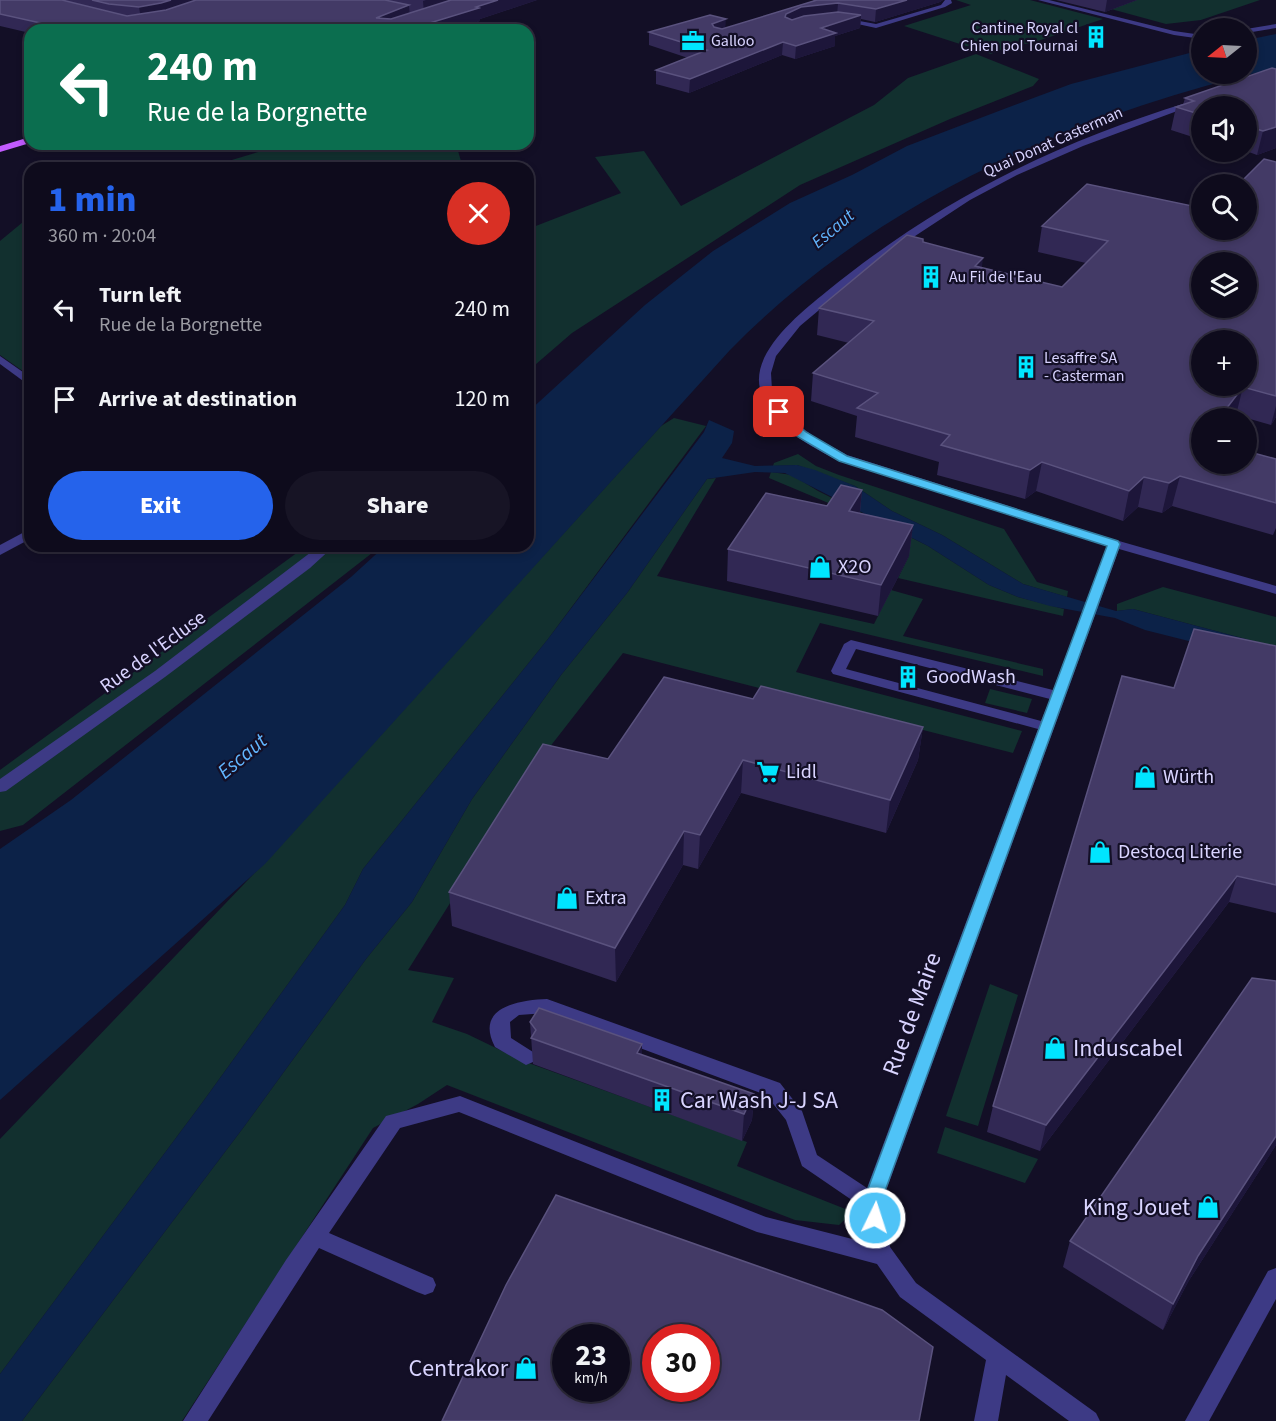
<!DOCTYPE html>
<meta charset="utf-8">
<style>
:root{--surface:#0e0b1c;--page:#171425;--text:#f1f3f6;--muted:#9b9ba3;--line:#2e2b3b;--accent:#2563eb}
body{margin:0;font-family:"Source Sans 3",sans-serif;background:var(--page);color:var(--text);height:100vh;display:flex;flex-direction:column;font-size:22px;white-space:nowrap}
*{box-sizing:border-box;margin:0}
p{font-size:20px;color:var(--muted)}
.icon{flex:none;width:33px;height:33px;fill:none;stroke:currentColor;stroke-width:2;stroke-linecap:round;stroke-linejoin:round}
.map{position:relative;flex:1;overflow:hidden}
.details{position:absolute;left:24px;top:162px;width:510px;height:390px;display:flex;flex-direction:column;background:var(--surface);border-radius:18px;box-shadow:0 3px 9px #0003,0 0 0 2px var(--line)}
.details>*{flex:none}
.top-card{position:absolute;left:24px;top:24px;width:510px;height:126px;border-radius:18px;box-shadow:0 3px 9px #0003,0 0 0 2px var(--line);background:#0b6e4f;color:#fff;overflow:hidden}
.needle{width:39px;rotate:252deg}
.controls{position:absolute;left:1191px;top:18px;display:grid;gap:12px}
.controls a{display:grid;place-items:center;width:66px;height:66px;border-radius:50%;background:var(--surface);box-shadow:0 3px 9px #0003,0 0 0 2px var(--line);font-size:30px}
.speed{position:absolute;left:552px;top:1324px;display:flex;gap:12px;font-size:30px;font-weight:700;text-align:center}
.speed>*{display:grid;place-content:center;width:78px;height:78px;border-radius:50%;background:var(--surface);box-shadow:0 3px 9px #0003,0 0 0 2px var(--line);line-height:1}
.speed small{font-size:15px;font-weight:400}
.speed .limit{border:9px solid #d22;background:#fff;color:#111}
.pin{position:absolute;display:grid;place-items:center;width:51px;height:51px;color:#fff;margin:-26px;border-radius:12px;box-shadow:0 3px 9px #0006}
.me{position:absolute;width:66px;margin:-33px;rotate:4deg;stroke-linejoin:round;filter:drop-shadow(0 0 4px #0008)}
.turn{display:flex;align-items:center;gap:21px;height:126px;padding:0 24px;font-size:27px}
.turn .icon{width:78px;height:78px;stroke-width:2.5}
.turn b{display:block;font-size:42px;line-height:51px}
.round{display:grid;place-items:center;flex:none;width:63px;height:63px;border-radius:32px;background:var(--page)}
.summary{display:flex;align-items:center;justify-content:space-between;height:102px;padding:0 24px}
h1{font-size:36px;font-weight:800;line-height:45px;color:var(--accent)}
.primary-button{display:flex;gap:12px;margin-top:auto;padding:12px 24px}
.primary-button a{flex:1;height:69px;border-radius:36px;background:var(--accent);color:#fff;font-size:24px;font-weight:800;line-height:69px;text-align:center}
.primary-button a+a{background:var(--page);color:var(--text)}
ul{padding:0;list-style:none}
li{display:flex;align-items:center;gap:18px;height:90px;padding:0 24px}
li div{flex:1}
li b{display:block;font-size:22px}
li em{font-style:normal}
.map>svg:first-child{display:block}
.green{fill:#12302f}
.water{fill:#0c2248}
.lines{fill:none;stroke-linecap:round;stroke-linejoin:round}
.minor{fill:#3d3a85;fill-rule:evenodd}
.major{fill:#c25bff;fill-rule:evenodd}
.wall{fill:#312854}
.shaded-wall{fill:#1d163a}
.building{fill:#433a66;stroke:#5a527e;stroke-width:1.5;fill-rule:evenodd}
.route{fill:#4fc3f7;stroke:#337fa1;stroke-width:1.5}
.labels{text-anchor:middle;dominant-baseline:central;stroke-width:4.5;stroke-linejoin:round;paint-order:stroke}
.far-poi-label{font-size:16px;fill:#d9d4ff;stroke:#130f26;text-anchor:start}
.far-street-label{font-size:16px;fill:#d9d4ff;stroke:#130f26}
.far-water-label{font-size:18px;font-style:italic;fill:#62b6ff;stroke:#130f26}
.poi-label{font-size:20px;fill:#d9d4ff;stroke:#130f26;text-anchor:start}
.street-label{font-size:20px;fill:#d9d4ff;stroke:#130f26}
.water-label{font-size:21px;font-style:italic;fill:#62b6ff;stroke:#130f26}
.near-street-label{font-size:24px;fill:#d9d4ff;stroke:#130f26}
.near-poi-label{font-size:24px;fill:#d9d4ff;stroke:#130f26;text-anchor:start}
</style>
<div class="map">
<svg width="1276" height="1421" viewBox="0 0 1276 1421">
<rect width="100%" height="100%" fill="#130f26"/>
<!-- green -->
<g class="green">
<path d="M 956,0 L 1030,0 L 1103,19 L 1029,44 L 1015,44 L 991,54 L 904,26 L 971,5 Z"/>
<path d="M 1078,0 L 1260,0 L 1201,20 L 1166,24 Z"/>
<path d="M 976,54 L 1039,79 L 1033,86 L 950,119 L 800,185 L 572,333 L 528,371 L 528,229 L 621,193 L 595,157 L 644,151 L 681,206 L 874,105 L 908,78 Z"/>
<path d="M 285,144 L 456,144 L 463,168 L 205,168 Z"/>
<path d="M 30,220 L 30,376 L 0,355 L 0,241 L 23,222 Z"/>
<path d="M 674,418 L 706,426 L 548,639 L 363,869 L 345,905 L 202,1103 L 0,1374 L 0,1139 L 269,858 L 661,426 Z"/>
<path d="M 798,454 L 816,466 L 839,475 L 1004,529 L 1037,582 L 1068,591 L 1067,597 L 1023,584 L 942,535 L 892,511 L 855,486 L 797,465 L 773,466 L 774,463 Z"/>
<path d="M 771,472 L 792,475 L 818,491 L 928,546 L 989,585 L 1018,597 L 1064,609 L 1063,616 L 898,578 L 909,556 L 864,518 L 769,478 Z"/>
<path d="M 716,478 L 657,576 L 874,624 L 891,590 L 923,599 L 903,636 L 1043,669 L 1043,676 L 820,623 L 796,672 L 1022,731 L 1013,753 L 623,653 L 542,757 L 408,970 L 454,978 L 432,1022 L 467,1034 L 523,1061 L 747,1142 L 737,1166 L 853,1212 L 839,1225 L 795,1220 L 447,1085 L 418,1104 L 373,1128 L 182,1421 L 22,1421 L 243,1128 L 366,959 L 412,902 L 472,799 L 561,675 L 627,593 L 707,479 Z"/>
<path d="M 297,546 L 327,546 L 339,549 L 343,546 L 381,546 L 23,825 L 0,831 L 0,770 L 298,552 Z"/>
<path d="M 1163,587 L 1276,617 L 1276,647 L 1133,609 L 1117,611 L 1117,604 Z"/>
<path d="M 990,689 L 1032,699 L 1027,713 L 985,703 Z"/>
<path d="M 990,984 L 1018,995 L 978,1126 L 946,1116 Z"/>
<path d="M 945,1127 L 1038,1159 L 1025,1183 L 937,1153 Z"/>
</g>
<!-- water -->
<g class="water">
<path d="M 1276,34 L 1276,68 C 1073,115 877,200 730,350 L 265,864 L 0,1100 L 0,849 L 71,800 L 351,577 L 385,546 L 528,546 L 528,412 L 645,305 L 713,251 L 790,203 L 852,175 L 907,146 L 1004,109 L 1071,84 L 1201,50 L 1202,74 L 1246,74 L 1247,40 Z"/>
<path d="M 709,420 L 734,431 L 732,443 L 722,458 L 755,466 L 797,465 L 815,470 L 855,486 L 892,511 L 942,535 L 1023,584 L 1116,611 L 1133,609 L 1276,647 L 1276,663 L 1145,630 L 1115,618 L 1050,606 L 1018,597 L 989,585 L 928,546 L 785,473 L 755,472 L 707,479 L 627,593 L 561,675 L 472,799 L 412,902 L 366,959 L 243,1128 L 22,1421 L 0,1421 L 0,1374 L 202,1103 L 345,905 L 363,869 L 548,639 L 704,432 Z"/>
</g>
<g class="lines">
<!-- minor -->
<g class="minor">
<path d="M 945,0 L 951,0 L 952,3 L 945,7 L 876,28 L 839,20 L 843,18 L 876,24 L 941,5 Z"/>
<path d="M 1038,0 L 1049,0 L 1174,31 L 1202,35 L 1202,39 L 1174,35 Z"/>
<path d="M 1276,24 L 1276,28 L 1246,33 L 1246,29 Z"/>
<path d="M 1189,102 L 1196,104 L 1083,146 L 1017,175 L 970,200 L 880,259 L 800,326 L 776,356 L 771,373 L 772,390 L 777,402 L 792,420 L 813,436 L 847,455 L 1119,541 L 1276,586 L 1276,594 L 1119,549 L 882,1202 L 890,1247 L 916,1283 L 1096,1413 L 1100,1421 L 1069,1421 L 1006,1375 L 998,1421 L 974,1421 L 986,1360 L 900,1297 L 877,1264 L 757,1232 L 459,1112 L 400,1128 L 329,1233 L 433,1278 L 436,1285 L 433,1292 L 425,1295 L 417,1292 L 319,1248 L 208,1421 L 183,1421 L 286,1260 L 386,1116 L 460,1096 L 766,1217 L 868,1243 L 862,1207 L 802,1166 L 786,1120 L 766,1095 L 546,1013 L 519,1015 L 510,1022 L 511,1038 L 533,1052 L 535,1057 L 533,1062 L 526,1065 L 495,1047 C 474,1007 519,1000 547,999 L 780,1083 L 802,1111 L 817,1155 L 867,1188 L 1038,729 L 833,674 L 831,671 L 844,644 L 851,640 L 1053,690 L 1107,546 L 839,461 C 809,445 769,425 760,389 C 751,352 800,313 826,292 C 939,200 1050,145 1189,102 ZM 856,649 L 1050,699 L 1041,721 L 846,669 Z"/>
<path d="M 0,356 L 30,377 L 30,386 L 0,364 Z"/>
<path d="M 30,529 L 30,539 L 0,555 L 0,545 Z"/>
<path d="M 319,546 L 334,546 L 310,568 L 165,677 L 6,791 L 0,792 L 0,779 L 155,671 Z"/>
<path d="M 1276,1268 L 1276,1299 L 1209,1421 L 1185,1421 L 1268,1271 Z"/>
</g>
<!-- major -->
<path class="major" d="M 30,137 L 30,143 L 0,152 L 0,146 Z"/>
</g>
<!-- wall -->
<g class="wall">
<path d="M 0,0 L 537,0 L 480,19 L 480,21 L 450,30 L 30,30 L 30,33 L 0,26 Z"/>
<path d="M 813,0 L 943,0 L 940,2 L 875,22 L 861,19 L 860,28 L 835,36 L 835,46 L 795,59 L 782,55 L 689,93 L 656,84 L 656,70 L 688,58 L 649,45 L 649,32 L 725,28 L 813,1 Z"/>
<path d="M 1056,0 L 1137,0 L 1105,12 Z"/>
<path d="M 1276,69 L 1276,148 L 1257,155 L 1246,151 L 1246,106 L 1202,106 L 1202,140 L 1171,130 L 1176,107 L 1183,105 L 1185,98 Z"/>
<path d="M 1276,162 L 1276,417 L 1271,425 L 1236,415 L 1202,418 L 1202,464 L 1276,459 L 1276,528 L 1273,535 L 1172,506 L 1162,513 L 1138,507 L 1123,521 L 1036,491 L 1025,499 L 937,475 L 939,462 L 855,437 L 857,416 L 811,401 L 813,373 L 849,343 L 817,335 L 819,308 L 982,268 L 1062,287 L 1086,263 L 1038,252 L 1042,226 L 1202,230 Z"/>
<path d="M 862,490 L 860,513 L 913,525 L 909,556 L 878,616 L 727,581 L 728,549 L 827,506 Z"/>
<path d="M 1276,646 L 1276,913 L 1229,902 L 1040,1151 L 987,1132 L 993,1106 L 1174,688 Z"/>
<path d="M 753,699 L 923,727 L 918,760 L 886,833 L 741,793 L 698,869 L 683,865 L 616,982 L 452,926 L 449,892 L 608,759 Z"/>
<path d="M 1276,981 L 1276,1145 L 1188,1282 L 1163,1330 L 1063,1267 L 1070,1241 Z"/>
<path d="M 530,1022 L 642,1055 L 754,1094 L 752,1120 L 742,1141 L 533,1064 Z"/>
</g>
<!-- shaded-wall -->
<g class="shaded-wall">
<path d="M 171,0 L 212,0 L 141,19 L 139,7 Z"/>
<path d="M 426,0 L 466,0 L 424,13 L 423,1 Z"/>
<path d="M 498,0 L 537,0 L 480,19 L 480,21 L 450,30 L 407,30 Z"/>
<path d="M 907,0 L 943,0 L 940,2 L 875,22 L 876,9 Z"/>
<path d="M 1107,0 L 1137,0 L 1105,12 Z"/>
<path d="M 838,3 L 837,16 L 785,27 L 785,17 L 786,14 L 801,7 Z"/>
<path d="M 409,5 L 410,18 L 378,30 L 376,18 Z"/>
<path d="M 861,15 L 860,28 L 835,36 L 835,46 L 795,59 L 796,46 L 821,28 Z"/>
<path d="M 726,19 L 725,32 L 712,37 L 712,24 Z"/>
<path d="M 783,42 L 782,55 L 689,93 L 690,79 Z"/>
<path d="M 1276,127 L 1276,148 L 1257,155 L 1263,131 Z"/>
<path d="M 983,258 L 980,284 L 975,266 Z"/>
<path d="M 1243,387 L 1236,415 L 1233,418 L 1219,418 Z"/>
<path d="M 1276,406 L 1276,417 L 1271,425 Z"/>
<path d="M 1042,462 L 1036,491 L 1025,499 L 1030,470 Z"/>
<path d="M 1180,476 L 1172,506 L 1162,513 L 1169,483 Z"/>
<path d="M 1144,477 L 1138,507 L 1123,521 L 1129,491 Z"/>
<path d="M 862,490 L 859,520 L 849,511 Z"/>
<path d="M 913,525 L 909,556 L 878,616 L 881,585 Z"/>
<path d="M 923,727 L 918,760 L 886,833 L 890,800 Z"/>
<path d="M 743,760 L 741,793 L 698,869 L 700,835 Z"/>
<path d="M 684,831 L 683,865 L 616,982 L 615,948 Z"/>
<path d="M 1237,876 L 1229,902 L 1040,1151 L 1046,1125 Z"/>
<path d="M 642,1044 L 642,1071 L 637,1053 Z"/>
<path d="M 754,1094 L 752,1120 L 742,1141 L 744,1114 Z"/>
<path d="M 1276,1136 L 1276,1145 L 1188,1282 L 1163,1330 L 1173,1304 L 1198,1256 Z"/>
</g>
<!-- building -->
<g class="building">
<path d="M 0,0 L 62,0 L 127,16 L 166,10 L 196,0 L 385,0 L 409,5 L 376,18 L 391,19 L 451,0 L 498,0 L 476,7 L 479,8 L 407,30 L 72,30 L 0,14 Z"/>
<path d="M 92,0 L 171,0 L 161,3 L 139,7 L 109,4 Z"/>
<path d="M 817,0 L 907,0 L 876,9 L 838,3 L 801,7 L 786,14 L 785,17 L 792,20 L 804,16 L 838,12 L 861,15 L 821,28 L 836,33 L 796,46 L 783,42 L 690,79 L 656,70 L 707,50 L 649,32 L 710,15 L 726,19 L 712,24 L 714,27 L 722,29 Z"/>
<path d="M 1272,68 L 1276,69 L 1276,127 L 1263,131 L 1246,126 L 1246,106 L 1202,106 L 1202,115 L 1176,107 L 1194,101 L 1185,98 Z"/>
<path d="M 1264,159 L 1276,162 L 1276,396 L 1243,387 L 1219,418 L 1202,418 L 1202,464 L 1246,464 L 1246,451 L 1276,459 L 1276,503 L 1180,476 L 1169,483 L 1144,477 L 1129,491 L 1042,462 L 1030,470 L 941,445 L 950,435 L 857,408 L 878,393 L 813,373 L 874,321 L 819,308 L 907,235 L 923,239 L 923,242 L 983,258 L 975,266 L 1062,287 L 1108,241 L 1042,226 L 1087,184 L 1202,208 L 1202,230 L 1246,230 L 1246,184 L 1239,184 ZM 1202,262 L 1246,262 L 1246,308 L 1202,308 ZM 1202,340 L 1246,340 L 1246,386 L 1202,386 Z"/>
<path d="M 841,485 L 862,490 L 849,511 L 913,525 L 881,585 L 728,549 L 766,493 L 827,506 Z"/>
<path d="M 1194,629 L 1276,646 L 1276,885 L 1237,876 L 1046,1125 L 993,1106 L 1122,676 L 1174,688 Z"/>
<path d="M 664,677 L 753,699 L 761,686 L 923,727 L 890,800 L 743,760 L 700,835 L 684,831 L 615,948 L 449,892 L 543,744 L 608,759 Z"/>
<path d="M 1252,978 L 1276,981 L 1276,1136 L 1198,1256 L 1173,1304 L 1070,1241 Z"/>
<path d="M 539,1008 L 642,1044 L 637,1053 L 754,1094 L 744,1114 L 531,1038 L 536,1030 L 530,1022 Z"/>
<path d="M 556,1195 L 882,1310 L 933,1347 L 919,1421 L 442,1421 L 506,1285 ZM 566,1338 L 616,1338 L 616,1389 L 566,1389 ZM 656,1338 L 706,1338 L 706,1389 L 656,1389 Z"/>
</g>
<!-- route -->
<path class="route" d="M 779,408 L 806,432 L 847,456 L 1118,541 L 1120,544 L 881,1202 L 884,1218 L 881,1224 L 875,1226 L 868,1224 L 863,1202 L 1107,546 L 839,461 L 798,437 L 773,412 Z"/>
<!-- icons -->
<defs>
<g id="building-bare" transform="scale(1.8)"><path d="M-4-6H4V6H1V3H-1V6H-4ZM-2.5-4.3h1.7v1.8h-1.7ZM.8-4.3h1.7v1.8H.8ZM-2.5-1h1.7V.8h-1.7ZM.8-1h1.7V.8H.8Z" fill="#00e5ff" stroke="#130f26" stroke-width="2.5" paint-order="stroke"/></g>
<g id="office-bare" transform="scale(1.8)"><path d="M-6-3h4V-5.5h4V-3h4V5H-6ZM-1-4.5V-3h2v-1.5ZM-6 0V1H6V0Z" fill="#00e5ff" stroke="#130f26" stroke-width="2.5" paint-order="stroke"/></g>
<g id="shop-bare" transform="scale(1.8)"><path d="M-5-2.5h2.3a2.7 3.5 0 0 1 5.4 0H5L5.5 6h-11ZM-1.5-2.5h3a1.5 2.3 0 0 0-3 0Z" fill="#00e5ff" stroke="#130f26" stroke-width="2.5" paint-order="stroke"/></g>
<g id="supermarket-bare" transform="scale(1.8)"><path d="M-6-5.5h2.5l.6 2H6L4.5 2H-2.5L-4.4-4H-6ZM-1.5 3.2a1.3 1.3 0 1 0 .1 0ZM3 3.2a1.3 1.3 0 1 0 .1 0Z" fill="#00e5ff" stroke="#130f26" stroke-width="2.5" paint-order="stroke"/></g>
</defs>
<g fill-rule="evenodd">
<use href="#building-bare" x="1096" y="37"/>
<use href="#office-bare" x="693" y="41"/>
<use href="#building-bare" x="931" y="277"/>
<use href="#building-bare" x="1026" y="367"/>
<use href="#shop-bare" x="820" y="567"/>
<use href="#building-bare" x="908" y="677"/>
<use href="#supermarket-bare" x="768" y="772"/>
<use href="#shop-bare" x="1145" y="777"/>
<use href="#shop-bare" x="1100" y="852"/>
<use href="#shop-bare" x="567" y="898"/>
<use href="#shop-bare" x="1055" y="1048"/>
<use href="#building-bare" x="662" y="1100"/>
<use href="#shop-bare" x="1208" y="1207"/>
<use href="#shop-bare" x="526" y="1368"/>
</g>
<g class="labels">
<!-- far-poi labels -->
<g class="far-poi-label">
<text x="1078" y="28" text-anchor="end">Cantine Royal cl<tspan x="1078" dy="18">Chien pol Tournai</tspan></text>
<text x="711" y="41">Galloo</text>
<text x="949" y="277">Au Fil de l'Eau</text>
<text x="1044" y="358">Lesaffre SA<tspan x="1044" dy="18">- Casterman</tspan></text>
</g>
<!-- far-street labels -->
<g class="far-street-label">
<text transform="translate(1053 142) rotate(-24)">Quai Donat Casterman</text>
</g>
<!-- far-water labels -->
<g class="far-water-label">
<text transform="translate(833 229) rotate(-40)">Escaut</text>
</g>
<!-- poi labels -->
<g class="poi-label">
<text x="838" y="567">X2O</text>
<text x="926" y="677">GoodWash</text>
<text x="786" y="772">Lidl</text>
<text x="1163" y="777">Würth</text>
<text x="1118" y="852">Destocq Literie</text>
<text x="585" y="898">Extra</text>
</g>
<!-- street labels -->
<g class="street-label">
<text transform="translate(153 652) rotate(-36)">Rue de l'Ecluse</text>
</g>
<!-- water labels -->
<g class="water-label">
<text transform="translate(242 756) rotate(-40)">Escaut</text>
</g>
<!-- near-street labels -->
<g class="near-street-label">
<text transform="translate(912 1014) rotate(-70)">Rue de Maire</text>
</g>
<!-- near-poi labels -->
<g class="near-poi-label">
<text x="1073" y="1048">Induscabel</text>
<text x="680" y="1100">Car Wash J-J SA</text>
<text x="1190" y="1207" text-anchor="end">King Jouet</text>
<text x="508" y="1368" text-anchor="end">Centrakor</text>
</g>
</g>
</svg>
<div class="controls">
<a><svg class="needle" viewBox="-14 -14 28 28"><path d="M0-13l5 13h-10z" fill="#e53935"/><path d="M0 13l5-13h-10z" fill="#9b9ba3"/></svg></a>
<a><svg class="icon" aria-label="sound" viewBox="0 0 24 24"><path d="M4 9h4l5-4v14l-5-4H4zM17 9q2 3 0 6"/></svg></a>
<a><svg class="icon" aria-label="search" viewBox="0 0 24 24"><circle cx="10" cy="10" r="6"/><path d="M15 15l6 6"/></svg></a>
<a><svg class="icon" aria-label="layers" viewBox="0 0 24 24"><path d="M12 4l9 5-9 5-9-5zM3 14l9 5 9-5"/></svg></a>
<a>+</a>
<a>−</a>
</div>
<div class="speed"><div>23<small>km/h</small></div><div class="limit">30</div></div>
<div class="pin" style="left:779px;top:412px;background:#d93025"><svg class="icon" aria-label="arrive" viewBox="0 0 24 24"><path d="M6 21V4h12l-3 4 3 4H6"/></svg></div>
<svg class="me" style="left:875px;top:1218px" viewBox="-20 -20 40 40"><circle r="17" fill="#4fc3f7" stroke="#fff" stroke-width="3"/><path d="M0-11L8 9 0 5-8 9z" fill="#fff"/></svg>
<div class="top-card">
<div class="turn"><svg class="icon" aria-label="left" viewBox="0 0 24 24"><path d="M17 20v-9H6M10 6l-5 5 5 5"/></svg><div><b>240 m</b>Rue de la Borgnette</div></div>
</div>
<section class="details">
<div class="summary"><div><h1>1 min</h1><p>360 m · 20:04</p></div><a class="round" style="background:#d93025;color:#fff"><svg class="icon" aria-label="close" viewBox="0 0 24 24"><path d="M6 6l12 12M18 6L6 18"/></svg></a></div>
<ul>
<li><svg class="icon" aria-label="left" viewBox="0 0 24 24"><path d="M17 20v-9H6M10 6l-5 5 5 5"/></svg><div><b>Turn left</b><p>Rue de la Borgnette</p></div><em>240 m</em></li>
<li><svg class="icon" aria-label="arrive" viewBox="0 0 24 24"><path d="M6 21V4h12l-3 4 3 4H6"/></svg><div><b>Arrive at destination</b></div><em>120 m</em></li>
</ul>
<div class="primary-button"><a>Exit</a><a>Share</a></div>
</section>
</div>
